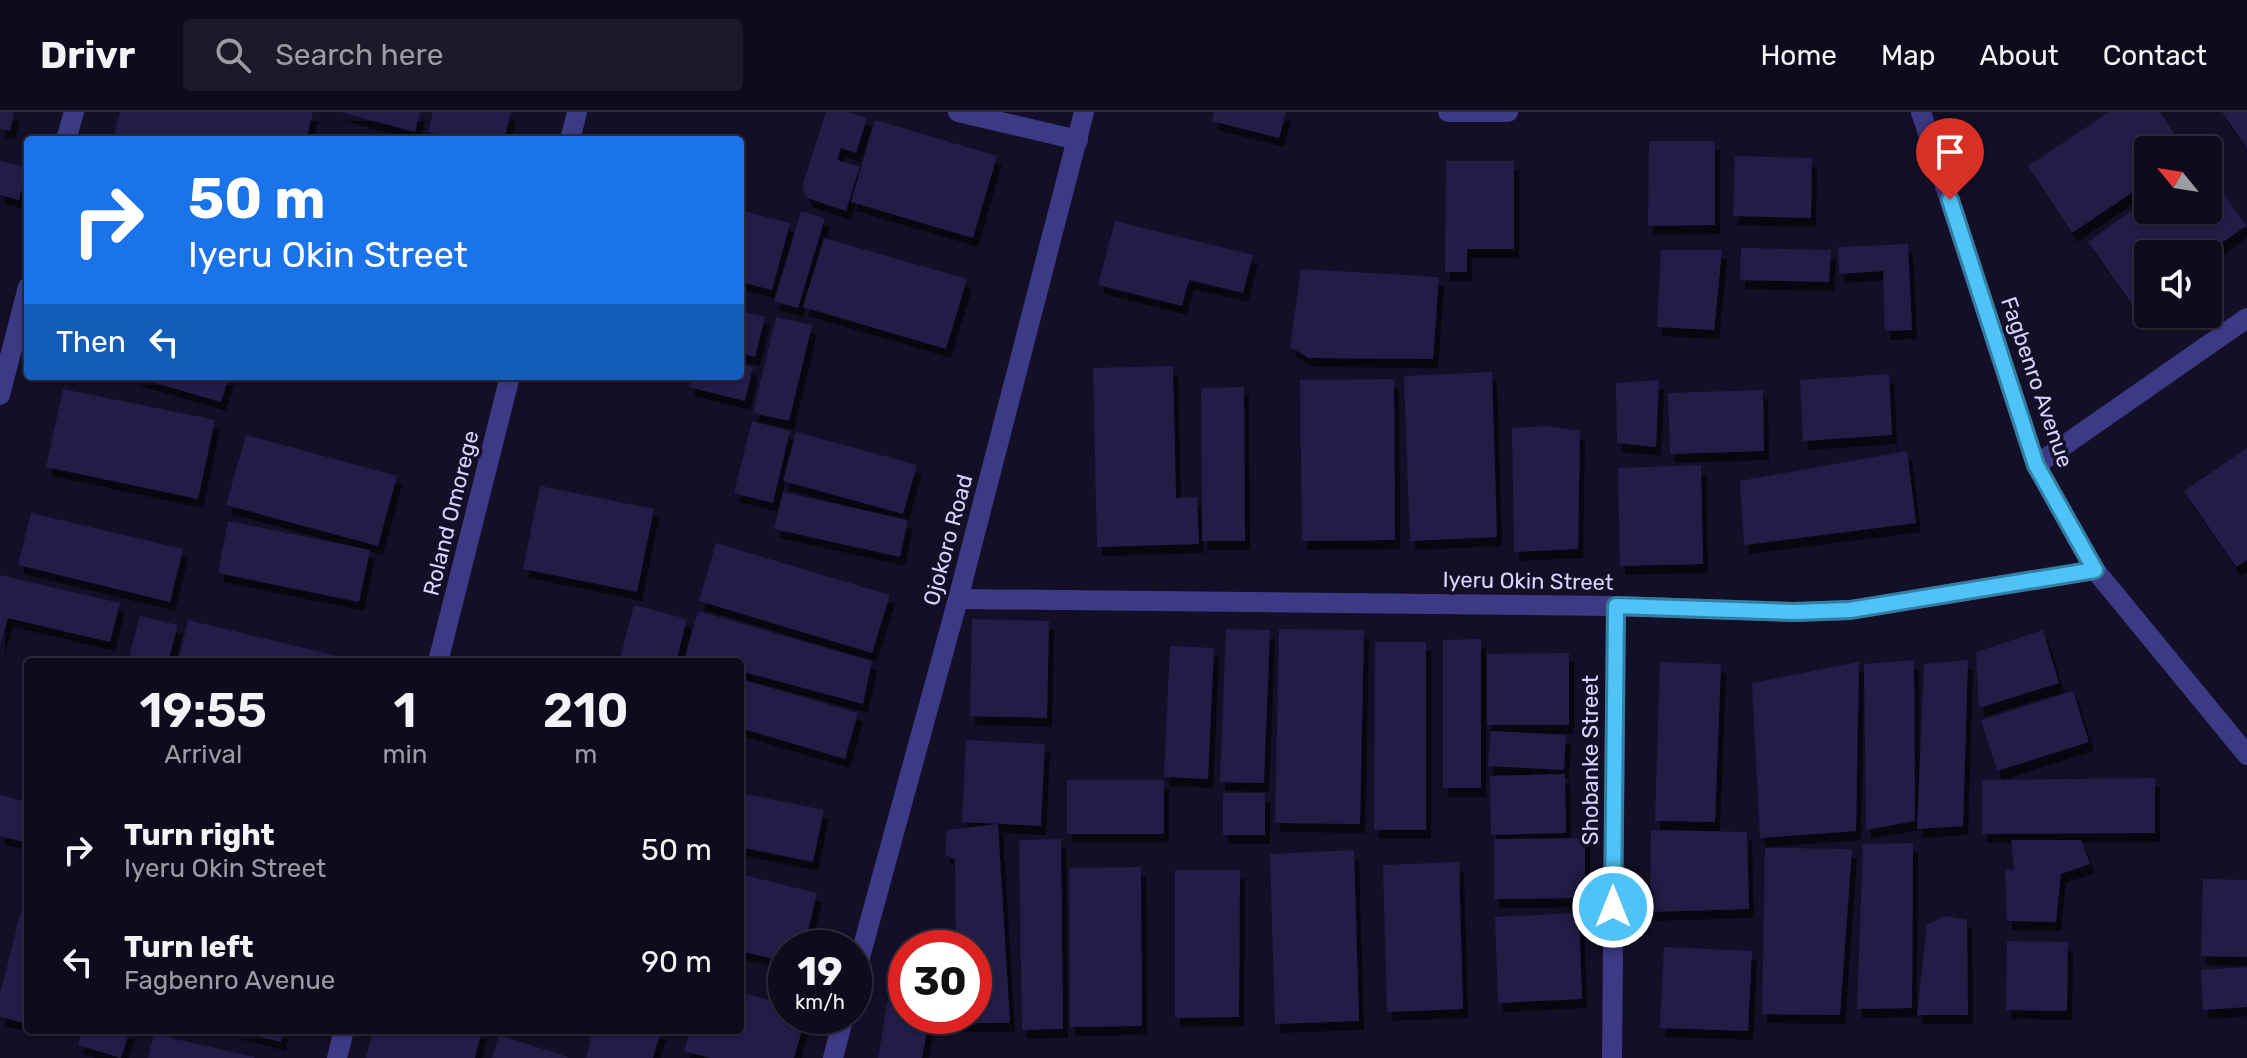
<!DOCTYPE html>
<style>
:root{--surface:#0e0b1c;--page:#1c1929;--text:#f1f3f6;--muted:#9b9ba3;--line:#2e2b3b}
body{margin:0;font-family:Rubik,sans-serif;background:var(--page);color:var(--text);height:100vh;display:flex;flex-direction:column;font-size:30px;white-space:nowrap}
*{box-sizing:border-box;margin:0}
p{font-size:26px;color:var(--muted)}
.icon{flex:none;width:44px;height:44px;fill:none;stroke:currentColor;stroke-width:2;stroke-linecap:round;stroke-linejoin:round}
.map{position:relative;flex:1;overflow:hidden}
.details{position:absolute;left:24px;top:546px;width:720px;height:376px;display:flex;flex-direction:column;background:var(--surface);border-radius:8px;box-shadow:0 2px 6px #0004,0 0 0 2px var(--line)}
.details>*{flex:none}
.guide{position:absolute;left:24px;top:24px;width:720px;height:244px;border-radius:8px;box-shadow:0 2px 6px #0004,0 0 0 2px var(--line);background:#1a73e8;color:#fff;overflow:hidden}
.needle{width:52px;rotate:300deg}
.controls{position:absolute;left:2134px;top:24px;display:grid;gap:16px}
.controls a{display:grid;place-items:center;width:88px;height:88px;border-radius:8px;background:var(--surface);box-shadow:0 2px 6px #0004,0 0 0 2px var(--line);font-size:40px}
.speed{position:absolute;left:768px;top:818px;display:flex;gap:16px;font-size:40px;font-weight:700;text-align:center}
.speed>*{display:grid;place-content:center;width:104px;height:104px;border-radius:50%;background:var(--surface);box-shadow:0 2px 6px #0004,0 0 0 2px var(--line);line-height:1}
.speed small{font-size:20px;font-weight:400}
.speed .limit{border:12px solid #d22;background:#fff;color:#111}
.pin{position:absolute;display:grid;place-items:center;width:68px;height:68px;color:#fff;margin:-82px -34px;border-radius:50% 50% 50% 0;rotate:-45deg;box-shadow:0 0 8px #0007}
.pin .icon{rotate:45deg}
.me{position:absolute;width:88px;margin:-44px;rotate:0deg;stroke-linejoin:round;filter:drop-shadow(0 0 6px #0008)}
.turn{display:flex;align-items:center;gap:28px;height:168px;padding:0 32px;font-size:36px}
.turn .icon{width:104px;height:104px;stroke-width:2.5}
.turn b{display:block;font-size:56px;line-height:68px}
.then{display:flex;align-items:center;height:76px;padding:0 32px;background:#0003;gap:16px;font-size:30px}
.eta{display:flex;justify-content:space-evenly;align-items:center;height:136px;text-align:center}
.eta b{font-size:48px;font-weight:600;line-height:56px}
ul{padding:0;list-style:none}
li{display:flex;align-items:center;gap:24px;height:112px;padding:0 32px}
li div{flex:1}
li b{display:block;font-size:30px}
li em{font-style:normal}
header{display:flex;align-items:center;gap:48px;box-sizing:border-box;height:112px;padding:0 40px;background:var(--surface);border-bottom:2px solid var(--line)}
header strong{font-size:38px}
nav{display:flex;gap:44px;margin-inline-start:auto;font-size:28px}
.search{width:560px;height:72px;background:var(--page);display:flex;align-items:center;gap:20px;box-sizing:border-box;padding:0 28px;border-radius:8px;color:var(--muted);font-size:30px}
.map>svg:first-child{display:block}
.building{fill:#241b47;filter:url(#shadow)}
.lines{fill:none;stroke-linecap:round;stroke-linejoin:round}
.minor{stroke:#3d3a85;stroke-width:20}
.route-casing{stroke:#337fa1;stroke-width:20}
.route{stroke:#4fc3f7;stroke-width:14}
.labels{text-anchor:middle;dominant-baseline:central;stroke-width:7;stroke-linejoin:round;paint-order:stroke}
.street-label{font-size:22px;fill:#d9d4ff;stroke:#130f26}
</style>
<header>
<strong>Drivr</strong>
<div class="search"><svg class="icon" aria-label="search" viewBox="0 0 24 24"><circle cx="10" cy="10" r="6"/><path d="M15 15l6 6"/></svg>Search here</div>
<nav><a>Home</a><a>Map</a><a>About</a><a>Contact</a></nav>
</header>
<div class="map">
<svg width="2247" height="946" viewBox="0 0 2247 946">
<defs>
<filter id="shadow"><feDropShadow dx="5" dy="9" stdDeviation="0" flood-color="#0009"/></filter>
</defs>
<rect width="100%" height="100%" fill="#130f26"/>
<!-- building -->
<g class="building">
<path d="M 0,0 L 14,0 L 10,19 L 0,17 Z"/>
<path d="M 120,0 L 313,0 L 306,28 L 113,28 Z"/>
<path d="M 340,0 L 420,0 L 415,20 Z"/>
<path d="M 433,0 L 511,0 L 504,28 L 459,28 L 428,20 Z"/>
<path d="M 826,0 L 848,0 L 867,6 L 856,41 L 841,36 L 837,48 L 860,55 L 846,99 L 807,86 L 802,75 Z"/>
<path d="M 1214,0 L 1286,0 L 1279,26 L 1212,9 Z"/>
<path d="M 2109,0 L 2160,0 L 2185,38 L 2148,38 L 2148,70 L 2072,121 L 2028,54 Z"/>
<path d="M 2222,0 L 2247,0 L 2247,37 L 2233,16 Z"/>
<path d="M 875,8 L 997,44 L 973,126 L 851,90 Z"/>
<path d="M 1649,29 L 1715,29 L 1715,113 L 1648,114 Z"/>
<path d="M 1735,44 L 1812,46 L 1811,106 L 1733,104 Z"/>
<path d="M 0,49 L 27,55 L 19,88 L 0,83 Z"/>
<path d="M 1446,49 L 1514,49 L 1514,137 L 1467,137 L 1467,160 L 1445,160 Z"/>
<path d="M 2208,59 L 2246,114 L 2206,142 L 2148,142 L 2148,183 L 2133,194 L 2088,130 L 2148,87 L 2148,98 L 2208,98 Z"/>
<path d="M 740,98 L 790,111 L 772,178 L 740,170 Z"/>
<path d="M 801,99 L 825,106 L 798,196 L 774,189 Z"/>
<path d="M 1115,109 L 1253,143 L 1243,181 L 1189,168 L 1182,194 L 1098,173 Z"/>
<path d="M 824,126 L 967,167 L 946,237 L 803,195 Z"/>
<path d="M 1908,132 L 1912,218 L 1885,219 L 1883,159 L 1839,162 L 1838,135 Z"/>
<path d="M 1741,136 L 1831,138 L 1829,170 L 1740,168 Z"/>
<path d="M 1661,138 L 1722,138 L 1714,218 L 1657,215 Z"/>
<path d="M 1301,157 L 1439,165 L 1433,247 L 1309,246 L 1290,235 Z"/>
<path d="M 740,199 L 765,205 L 755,245 L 740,241 Z"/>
<path d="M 776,205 L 812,213 L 789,309 L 753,301 Z"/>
<path d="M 740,252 L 753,255 L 745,289 L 689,275 L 692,264 L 740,264 Z"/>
<path d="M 1173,254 L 1176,386 L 1197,385 L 1199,432 L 1097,435 L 1093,256 Z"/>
<path d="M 1492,260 L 1497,425 L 1410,429 L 1404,264 Z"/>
<path d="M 1889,262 L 1892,323 L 1803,329 L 1800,268 Z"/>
<path d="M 132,264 L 229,264 L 221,290 Z"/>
<path d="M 1394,267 L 1395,428 L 1302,429 L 1300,268 Z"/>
<path d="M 1659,268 L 1656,335 L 1617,331 L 1616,271 Z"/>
<path d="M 1244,275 L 1245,429 L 1202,429 L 1201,276 Z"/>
<path d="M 63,277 L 215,308 L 198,387 L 46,355 Z"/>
<path d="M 1763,278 L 1764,339 L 1670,342 L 1668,281 Z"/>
<path d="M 752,309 L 790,319 L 773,391 L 734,381 Z"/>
<path d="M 1548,314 L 1580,319 L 1578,437 L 1514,440 L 1512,316 Z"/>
<path d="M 796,320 L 917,353 L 903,402 L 783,369 Z"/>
<path d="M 246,323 L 397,364 L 378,434 L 226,393 Z"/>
<path d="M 2247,336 L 2247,448 L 2236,455 L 2184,379 Z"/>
<path d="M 1907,339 L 1916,411 L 1744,433 L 1740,369 Z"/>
<path d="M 1701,353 L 1703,452 L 1620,454 L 1618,356 Z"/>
<path d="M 540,374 L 654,397 L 637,480 L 523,457 Z"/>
<path d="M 783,380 L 908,408 L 900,445 L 774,417 Z"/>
<path d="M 31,401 L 183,437 L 170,490 L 18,453 Z"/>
<path d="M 228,409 L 370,438 L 359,490 L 218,461 Z"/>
<path d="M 716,431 L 890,483 L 872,541 L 699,489 Z"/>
<path d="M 0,463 L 120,491 L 110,530 L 8,506 L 0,534 Z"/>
<path d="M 634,493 L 687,507 L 676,550 L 619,550 Z"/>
<path d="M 698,499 L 872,549 L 863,592 L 740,559 L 740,550 L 704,550 L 685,545 Z"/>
<path d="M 140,504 L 178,513 L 168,550 L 128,550 Z"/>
<path d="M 972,507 L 1049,509 L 1047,606 L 970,604 Z"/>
<path d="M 188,508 L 358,549 L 357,550 L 178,550 Z"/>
<path d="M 1226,517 L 1270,518 L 1264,671 L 1220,670 Z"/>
<path d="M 1279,517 L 1364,518 L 1360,712 L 1275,711 Z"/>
<path d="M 2043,518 L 2059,571 L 1979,596 L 1976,540 Z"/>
<path d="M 1481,527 L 1481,676 L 1443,676 L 1443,528 Z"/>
<path d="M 1375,530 L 1426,530 L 1426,718 L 1374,718 Z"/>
<path d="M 1170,534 L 1214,536 L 1208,667 L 1164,665 Z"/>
<path d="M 1569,541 L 1569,613 L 1487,613 L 1487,542 Z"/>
<path d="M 1914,548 L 1915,709 L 1866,718 L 1864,552 Z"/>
<path d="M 1968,548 L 1963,714 L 1917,717 L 1924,552 Z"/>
<path d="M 1660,550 L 1721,552 L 1715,710 L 1655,709 Z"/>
<path d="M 1859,550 L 1856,719 L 1760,726 L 1752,571 Z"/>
<path d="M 740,567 L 858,601 L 845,647 L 740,616 Z"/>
<path d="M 2073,579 L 2089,630 L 1997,659 L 1981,608 Z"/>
<path d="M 1491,619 L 1566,623 L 1564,658 L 1488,654 Z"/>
<path d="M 966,628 L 1045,632 L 1041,714 L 962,710 Z"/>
<path d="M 1565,662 L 1566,721 L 1491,723 L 1490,664 Z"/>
<path d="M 2155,666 L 2155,721 L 1982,722 L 1982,668 Z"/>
<rect x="1067" y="668" width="97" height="54"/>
<path d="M 740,681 L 824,698 L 813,750 L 740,735 Z"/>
<rect x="1223" y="681" width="42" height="42"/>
<path d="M 0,683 L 28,690 L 28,731 L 0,724 Z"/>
<path d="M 998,712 L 1010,911 L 957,911 L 957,904 L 974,904 L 974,836 L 956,836 L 955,748 L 945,742 L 947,718 Z"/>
<path d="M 1651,718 L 1747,720 L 1749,797 L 1650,800 Z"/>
<path d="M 1585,726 L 1585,786 L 1494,787 L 1494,727 Z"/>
<path d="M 1061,727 L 1063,917 L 1022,918 L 1019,728 Z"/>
<path d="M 2011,728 L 2081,728 L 2090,752 L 2061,762 L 2056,810 L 2007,809 L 2005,757 L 2014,758 Z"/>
<path d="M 1913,731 L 1912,896 L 1857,897 L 1863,732 Z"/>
<path d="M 1765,736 L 1852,737 L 1840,903 L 1762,902 Z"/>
<path d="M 1354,738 L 1359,909 L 1275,912 L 1270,742 Z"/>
<path d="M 1459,750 L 1463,897 L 1387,900 L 1383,753 Z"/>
<path d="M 1141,755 L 1142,914 L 1070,915 L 1069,756 Z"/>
<path d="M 1175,758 L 1240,758 L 1239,905 L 1175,906 Z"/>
<path d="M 740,762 L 817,781 L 804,836 L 786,836 L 786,850 L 740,839 Z"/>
<path d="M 2203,767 L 2247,768 L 2247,845 L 2201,844 Z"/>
<path d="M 21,799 L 28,800 L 28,912 L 0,905 L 0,882 Z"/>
<path d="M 1579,801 L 1582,887 L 1498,891 L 1495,805 Z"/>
<path d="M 1945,804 L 1967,808 L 1968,903 L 1917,903 L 1927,813 Z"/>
<path d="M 2007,829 L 2068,830 L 2067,899 L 2006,898 Z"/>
<path d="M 1664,835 L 1752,839 L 1748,919 L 1660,916 Z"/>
<path d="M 2247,855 L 2247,895 L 2203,898 L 2201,858 Z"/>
<path d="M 892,864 L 906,867 L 906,904 L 930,904 L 922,946 L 878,946 Z"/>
<path d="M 740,880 L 786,893 L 786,904 L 806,904 L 794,946 L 710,946 L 684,939 L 690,918 L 740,918 Z"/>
<path d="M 82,918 L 130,918 L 121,946 L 78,933 Z"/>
<path d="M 234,918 L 283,918 L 281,930 Z"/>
<path d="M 373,918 L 482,918 L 475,946 L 366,946 Z"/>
<path d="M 593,918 L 661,918 L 653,946 L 586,946 Z"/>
<path d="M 154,922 L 254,945 L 254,946 L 148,946 Z"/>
<path d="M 499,923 L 568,945 L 567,946 L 492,946 Z"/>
</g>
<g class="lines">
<!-- minor -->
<g class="minor">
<path d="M 958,0 L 1078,28"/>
<path d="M 1448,0 L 1508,0"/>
<path d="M 1921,0 L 2036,353 L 2095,458 L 2247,643"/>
<path d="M 66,28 L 74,0"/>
<path d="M 570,28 L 577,0"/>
<path d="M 0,283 L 28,175"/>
<path d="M 2036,353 L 2247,206"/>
<path d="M 958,487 L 1616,494 L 1794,500 L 1850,498 L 2095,458"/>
<path d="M 438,550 L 510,264"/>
<path d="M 854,867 L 958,487 L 1084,0"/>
<path d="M 337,946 L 344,918"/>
<path d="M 833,946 L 844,904"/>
<path d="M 1612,946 L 1616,494"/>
</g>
</g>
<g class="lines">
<!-- route casing -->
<g class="route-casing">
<path id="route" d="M 1613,795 L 1616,494 L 1794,500 L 1850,498 L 2095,458 L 2036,353 L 1950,88"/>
</g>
<!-- route -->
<use href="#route" class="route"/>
</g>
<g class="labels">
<!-- street labels -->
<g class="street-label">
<text transform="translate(2037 270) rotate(71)">Fagbenro Avenue</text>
<text transform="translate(451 401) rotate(-76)">Roland Omorege</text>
<text transform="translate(948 428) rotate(-75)">Ojokoro Road</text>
<text transform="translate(1528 469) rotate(1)">Iyeru Okin Street</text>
<text transform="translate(1590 648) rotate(-90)">Shobanke Street</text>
</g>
</g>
</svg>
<div class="controls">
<a><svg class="needle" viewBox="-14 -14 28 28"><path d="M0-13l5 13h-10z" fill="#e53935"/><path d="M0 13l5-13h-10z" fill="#9b9ba3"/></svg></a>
<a><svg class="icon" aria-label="sound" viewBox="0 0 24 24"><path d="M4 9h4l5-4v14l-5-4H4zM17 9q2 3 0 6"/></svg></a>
</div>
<div class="speed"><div>19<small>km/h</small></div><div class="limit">30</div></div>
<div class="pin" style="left:1950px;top:88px;background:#d93025"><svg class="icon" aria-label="arrive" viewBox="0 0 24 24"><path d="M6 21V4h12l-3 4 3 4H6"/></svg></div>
<svg class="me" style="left:1613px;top:795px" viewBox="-20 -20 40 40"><circle r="17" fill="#4fc3f7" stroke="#fff" stroke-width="3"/><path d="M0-11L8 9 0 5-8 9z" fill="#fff"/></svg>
<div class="guide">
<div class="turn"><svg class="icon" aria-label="right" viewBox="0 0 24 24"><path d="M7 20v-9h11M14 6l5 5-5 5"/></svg><div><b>50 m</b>Iyeru Okin Street</div></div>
<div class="then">Then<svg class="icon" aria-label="left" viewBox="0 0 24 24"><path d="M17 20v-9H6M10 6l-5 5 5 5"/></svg></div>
</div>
<section class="details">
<div class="eta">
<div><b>19:55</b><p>Arrival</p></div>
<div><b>1</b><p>min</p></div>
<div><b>210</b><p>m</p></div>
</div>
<ul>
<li><svg class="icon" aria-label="right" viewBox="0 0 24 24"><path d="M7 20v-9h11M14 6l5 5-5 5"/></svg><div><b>Turn right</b><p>Iyeru Okin Street</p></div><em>50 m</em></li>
<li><svg class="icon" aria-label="left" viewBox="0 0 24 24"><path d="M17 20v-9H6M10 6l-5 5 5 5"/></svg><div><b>Turn left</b><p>Fagbenro Avenue</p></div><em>90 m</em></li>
</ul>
</section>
</div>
